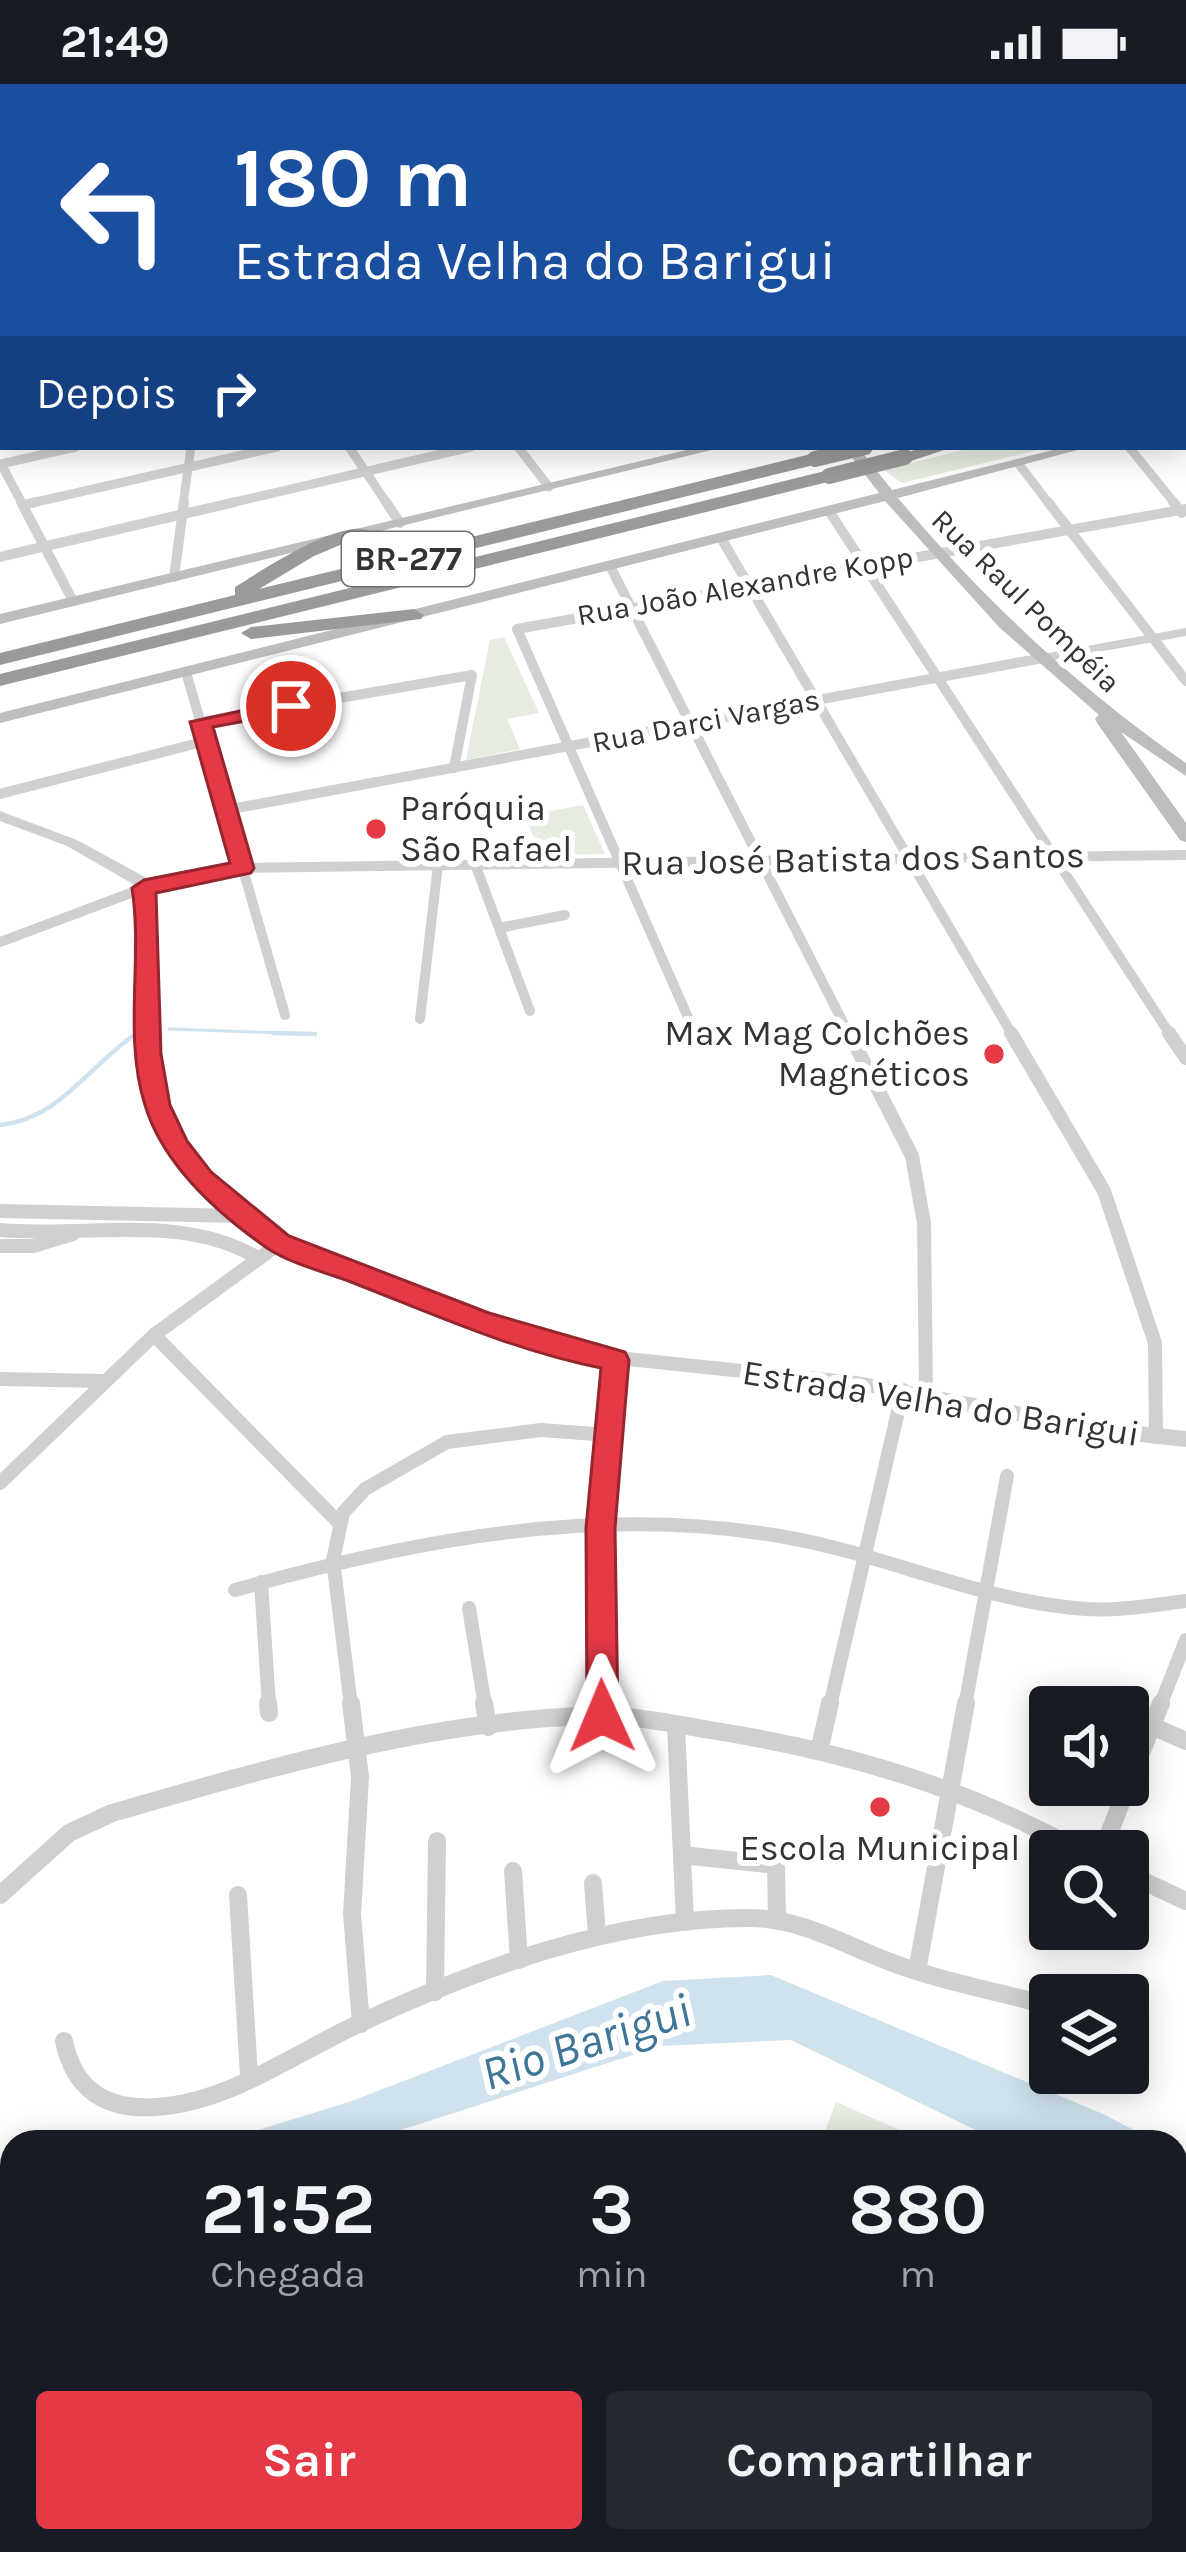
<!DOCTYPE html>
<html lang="pt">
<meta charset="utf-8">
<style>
:root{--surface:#171b24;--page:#242831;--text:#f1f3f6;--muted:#9ea1a6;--accent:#e63946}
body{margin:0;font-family:Karla,sans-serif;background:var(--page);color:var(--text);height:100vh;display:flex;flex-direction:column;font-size:45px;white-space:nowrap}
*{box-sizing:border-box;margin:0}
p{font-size:39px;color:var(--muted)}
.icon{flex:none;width:66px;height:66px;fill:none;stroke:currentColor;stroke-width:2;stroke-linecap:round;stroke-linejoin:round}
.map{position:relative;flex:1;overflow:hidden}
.details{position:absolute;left:0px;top:2046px;width:1188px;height:423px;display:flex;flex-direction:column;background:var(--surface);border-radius:36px 36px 0 0;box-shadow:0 6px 30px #0003}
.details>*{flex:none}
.guide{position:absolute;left:0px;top:0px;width:1188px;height:366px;box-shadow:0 6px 30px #0003;background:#1a4fa0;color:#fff;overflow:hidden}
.tools{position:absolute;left:1029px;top:1602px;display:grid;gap:24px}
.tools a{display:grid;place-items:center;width:120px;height:120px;border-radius:12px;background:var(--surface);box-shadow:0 6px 30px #0003;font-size:60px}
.pin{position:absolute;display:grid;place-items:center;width:102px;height:102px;color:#fff;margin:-51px;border:6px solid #fff;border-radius:50%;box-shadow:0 3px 12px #0007}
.me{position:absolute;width:132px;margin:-66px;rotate:359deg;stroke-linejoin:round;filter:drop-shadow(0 0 9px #0008)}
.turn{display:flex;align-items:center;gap:42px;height:252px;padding:0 36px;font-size:54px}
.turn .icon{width:156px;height:156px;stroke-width:2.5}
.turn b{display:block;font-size:84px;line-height:102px}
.then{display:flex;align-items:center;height:114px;padding:0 36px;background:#0003;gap:24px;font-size:45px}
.eta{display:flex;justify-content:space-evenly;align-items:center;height:204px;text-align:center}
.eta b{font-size:72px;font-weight:700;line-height:84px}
.cta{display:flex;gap:24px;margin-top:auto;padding:24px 36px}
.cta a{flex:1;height:138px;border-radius:12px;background:var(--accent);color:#fff;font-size:48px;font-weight:700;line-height:138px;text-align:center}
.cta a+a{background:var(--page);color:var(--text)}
.status{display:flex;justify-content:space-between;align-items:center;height:84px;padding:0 60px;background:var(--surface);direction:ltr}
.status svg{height:33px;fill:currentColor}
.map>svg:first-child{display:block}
.green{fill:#e6ecdf}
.water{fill:#cfe2ee}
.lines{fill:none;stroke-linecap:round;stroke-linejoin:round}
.stream-far1{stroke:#cfe2ee;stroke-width:3}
.stream{stroke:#cfe2ee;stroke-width:4.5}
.minor-far3{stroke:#d0d0d0;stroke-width:9}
.minor-far2{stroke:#d0d0d0;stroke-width:10}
.minor-far1{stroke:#d0d0d0;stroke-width:14}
.minor{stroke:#d0d0d0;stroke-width:18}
.tertiary{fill:#d0d0d0;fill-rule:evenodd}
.secondary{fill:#bdbdbd;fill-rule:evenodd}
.motorway{fill:#9a9a9a;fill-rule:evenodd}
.motorway-bridge{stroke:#9a9a9a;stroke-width:16}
.route{fill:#e63946;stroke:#96252e;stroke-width:3}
.poi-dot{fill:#e63946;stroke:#fff;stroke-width:4.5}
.labels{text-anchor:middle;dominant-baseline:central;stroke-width:12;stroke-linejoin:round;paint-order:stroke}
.far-street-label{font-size:30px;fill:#333;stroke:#fff}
.shield{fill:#fff;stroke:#707070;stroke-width:3}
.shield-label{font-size:33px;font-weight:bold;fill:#333}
.poi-label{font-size:36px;fill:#333;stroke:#fff;text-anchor:start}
.street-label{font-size:36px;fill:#333;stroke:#fff}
.near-water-label{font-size:48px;font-style:italic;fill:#3f7597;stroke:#fff}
</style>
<div class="status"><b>21:49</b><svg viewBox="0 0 49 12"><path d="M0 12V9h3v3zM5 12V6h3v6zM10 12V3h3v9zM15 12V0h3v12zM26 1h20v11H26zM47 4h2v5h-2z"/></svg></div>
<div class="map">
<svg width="1186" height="2468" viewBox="0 0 1186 2468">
<rect width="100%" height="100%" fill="#fff"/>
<!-- green -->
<g class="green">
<path d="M 975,363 L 1050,363 L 902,399 L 884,386 Z"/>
<path d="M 504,553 L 539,629 L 507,635 L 520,665 L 466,676 L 490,556 Z"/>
<path d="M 583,721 L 605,770 L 541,771 L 525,732 Z"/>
<path d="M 836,2018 L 927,2058 L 821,2058 Z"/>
<path d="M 1186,2229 L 1186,2434 L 1176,2429 L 1176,2263 Z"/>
</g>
<!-- water -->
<path class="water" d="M 771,1891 L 1103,2030 L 1157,2058 L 1000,2058 L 791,1956 L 660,1962 L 364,2058 L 219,2058 L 349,2018 L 663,1897 Z"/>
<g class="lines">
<!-- stream-far1 -->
<path class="stream-far1" d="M 169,945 L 315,950"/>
<!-- stream -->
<g class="stream">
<path d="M 273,949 L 315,950"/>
<path d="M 0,1041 C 59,1035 87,984 133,952"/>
</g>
<!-- minor-far3 -->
<g class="minor-far3">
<path d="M 916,0 L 925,3"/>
<path d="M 1014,0 L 1023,3"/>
<path d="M 53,3 L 73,0"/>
<path d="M 414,3 L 437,0"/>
<path d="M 349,363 L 388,421"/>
<path d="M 518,363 L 549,403"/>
<path d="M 1129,363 L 1176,421"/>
<path d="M 1018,379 L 1050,421"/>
<path d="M 0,380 L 76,363"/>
<path d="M 1,380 L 23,421"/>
<path d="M 23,421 L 277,363"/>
<path d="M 183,421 L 191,363"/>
<path d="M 222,421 L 471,363"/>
</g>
<!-- minor-far2 -->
<g class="minor-far2">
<path d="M 21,418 L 73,517"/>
<path d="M 386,418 L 400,439"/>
<path d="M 1048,418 L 1186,597"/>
<path d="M 1173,418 L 1182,429"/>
<path d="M 23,421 L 36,418"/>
<path d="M 829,427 L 1171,952"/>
<path d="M 721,454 L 1013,952"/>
<path d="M 0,473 L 235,418"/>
<path d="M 610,482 L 850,952"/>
<path d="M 174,493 L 184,418"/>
<path d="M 186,588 L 285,931"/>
<path d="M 201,638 L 472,591 L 454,684"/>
<path d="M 0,710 L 206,657"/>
<path d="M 226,726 L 1043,574"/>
<path d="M 475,780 L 530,927"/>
<path d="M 499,844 L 565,831"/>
<path d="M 0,858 L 144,804 L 242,784 L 1186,771"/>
<path d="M 420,935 L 438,781"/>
<path d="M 690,938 L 517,545 L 1186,425"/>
</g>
<!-- minor-far1 -->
<g class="minor-far1">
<path d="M 849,949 L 912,1072 L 924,1139 L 926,1310"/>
<path d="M 1011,949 L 1104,1107 L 1155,1259 L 1156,1353"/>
<path d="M 1169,949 L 1186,974"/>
<path d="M 0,1127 L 242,1132"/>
<path d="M 0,1146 C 86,1154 180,1128 258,1174"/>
<path d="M 0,1162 L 33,1162 L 73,1150"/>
<path d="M 154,1251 L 340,1440"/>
<path d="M 0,1295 L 103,1297"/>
<path d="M 0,1399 L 154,1251 L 280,1159"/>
<path d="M 261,1498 L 269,1622"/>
<path d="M 235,1506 C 413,1456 600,1420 785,1453 C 887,1471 982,1518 1086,1525 C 1119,1527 1153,1521 1186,1517"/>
<path d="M 469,1524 L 485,1622"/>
<path d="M 351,1622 L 333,1476 L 343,1429 L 365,1405 L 447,1358 L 541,1346 L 608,1351"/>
<path d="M 602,1622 L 600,1444 L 615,1276"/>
<path d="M 830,1622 L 903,1306"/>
<path d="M 965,1622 L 1007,1392"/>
<path d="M 1160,1622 L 1186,1556"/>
</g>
<!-- minor -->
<g class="minor">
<path d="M 268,1619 L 269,1629"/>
<path d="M 351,1619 L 360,1693 L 352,1830 L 361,1940"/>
<path d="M 484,1619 L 488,1643"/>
<path d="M 602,1619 L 602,1632"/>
<path d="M 676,1641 L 685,1838"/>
<path d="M 1152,1642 L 1186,1657"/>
<path d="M 820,1663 L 830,1619"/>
<path d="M 1102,1767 L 1161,1619"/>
<path d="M 682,1771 L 776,1781 L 777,1835"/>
<path d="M 513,1787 L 519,1876"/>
<path d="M 1128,1790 L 1186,1817"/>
<path d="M 593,1799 L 597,1851"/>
<path d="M 0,1811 L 69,1749 L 112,1729 C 265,1685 424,1638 584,1632 C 626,1630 669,1639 710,1646 C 843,1667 962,1702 1080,1767"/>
<path d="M 238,1811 L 249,1992"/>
<path d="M 917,1887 L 966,1619"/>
<path d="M 435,1908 L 437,1757"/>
<path d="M 64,1957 C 74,2006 106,2026 155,2023 C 228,2019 292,1971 356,1941 C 478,1884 613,1834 749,1834 C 805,1834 853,1866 904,1883 C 947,1898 992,1907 1036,1918"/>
<path d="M 0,2248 L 12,2244"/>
<path d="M 505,2457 L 515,2468"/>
<path d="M 847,2457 L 858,2468"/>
<path d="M 638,2468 L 647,2457"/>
</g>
<!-- tertiary -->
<g class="tertiary">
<path d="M 799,0 L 811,0 L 808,3 L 796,3 Z"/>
<path d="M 1092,0 L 1104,0 L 1101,3 L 1089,3 Z"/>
<rect x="1185" y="198" width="1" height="6"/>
<rect x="0" y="212" width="3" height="6"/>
<rect x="1185" y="257" width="1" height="8"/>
<path d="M 1186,544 L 1186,552 L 1043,578 L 1036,574 L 1043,570 Z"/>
<path d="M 0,727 L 77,756 L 145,793 L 157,831 L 156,970 L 170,1033 L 208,1089 L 286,1154 L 443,1217 L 580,1263 L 857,1292 L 1103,1338 L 1186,1347 L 1186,1363 L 1103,1354 L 857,1306 L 580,1277 L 431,1227 L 274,1164 L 196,1099 L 154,1034 L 140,970 L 141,831 L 133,800 L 67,762 L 0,737 Z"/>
</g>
<!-- secondary -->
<g class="secondary">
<path d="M 519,0 L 532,0 L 534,3 L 521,3 Z"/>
<rect x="1185" y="333" width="1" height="8"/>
<path d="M 699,363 L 724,363 L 0,540 L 0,530 Z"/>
<path d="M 844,363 L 858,363 L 892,406 L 1065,363 L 1089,363 L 898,414 C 983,515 1077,603 1186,679 L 1186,692 L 1121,648 L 1186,739 L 1186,758 L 1180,756 L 1097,639 L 1095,635 L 1099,631 L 999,543 L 885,417 L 0,639 L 0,629 L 879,409 Z"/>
<path d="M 12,2402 L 12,2432 L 0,2436 L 0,2406 Z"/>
<path d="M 1176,2435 L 1186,2439 L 1186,2468 L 1164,2457 L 1176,2457 Z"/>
<path d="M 143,2457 L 177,2457 L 182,2468 L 148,2468 Z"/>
</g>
<!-- motorway -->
<g class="motorway">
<rect x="1185" y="280" width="1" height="10"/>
<path d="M 922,363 L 953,363 L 905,379 L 896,373 Z"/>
<path d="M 815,369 L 822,371 L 822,379 L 0,581 L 0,569 L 235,511 L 235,503 C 261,487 345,431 371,448 L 314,472 L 259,505 Z"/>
<path d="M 829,386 L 836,388 L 836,396 L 0,602 L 0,590 Z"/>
<path d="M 414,525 L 424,531 L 421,535 L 251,555 L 241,549 L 251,543 Z"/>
</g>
<!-- motorway-bridge -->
<g class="motorway-bridge">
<path d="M 815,375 L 865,363"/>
<path d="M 829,392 L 905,373"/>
</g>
</g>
<!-- route -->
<path class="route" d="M 291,616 L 299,618 L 299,627 L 213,643 L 254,784 L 251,789 L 156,809 L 161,970 L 170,1021 L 187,1057 L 211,1088 L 289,1152 L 489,1229 L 625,1268 L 629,1276 L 615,1444 L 618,1632 L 613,1642 L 602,1646 L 591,1642 L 587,1632 L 586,1444 L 601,1284 C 515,1267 433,1230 351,1198 C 325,1188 291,1180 267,1164 C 217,1129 163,1081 145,1021 C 123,952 143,875 132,804 L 144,796 L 230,779 L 190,638 Z"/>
<!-- markers -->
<g class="poi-dot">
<circle cx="376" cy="745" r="12"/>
<circle cx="994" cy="970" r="12"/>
<circle cx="880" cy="1723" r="12"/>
</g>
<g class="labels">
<!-- far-street labels -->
<g class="far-street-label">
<text transform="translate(745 502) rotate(-10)">Rua João Alexandre Kopp</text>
<text transform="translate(1026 517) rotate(44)">Rua Raul Pompéia</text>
<text transform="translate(706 637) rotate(-11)">Rua Darci Vargas</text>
</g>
<!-- shield labels -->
<rect class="shield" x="342" y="448" width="132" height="54" rx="9"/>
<g class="shield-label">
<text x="408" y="475">BR-277</text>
</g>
<!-- poi labels -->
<g class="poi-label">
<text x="400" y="724">Paróquia<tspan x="400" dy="41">São Rafael</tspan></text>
<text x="970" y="949" text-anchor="end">Max Mag Colchões<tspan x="970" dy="41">Magnéticos</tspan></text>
<text x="880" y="1764" text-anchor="middle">Escola Municipal</text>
</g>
<!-- street labels -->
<g class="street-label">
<text transform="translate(853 775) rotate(-1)">Rua José Batista dos Santos</text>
<text transform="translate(941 1319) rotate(9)">Estrada Velha do Barigui</text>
</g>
<!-- near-water labels -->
<g class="near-water-label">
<text transform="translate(586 1958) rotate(-18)">Rio Barigui</text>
</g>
</g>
</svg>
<div class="tools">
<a><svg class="icon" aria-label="sound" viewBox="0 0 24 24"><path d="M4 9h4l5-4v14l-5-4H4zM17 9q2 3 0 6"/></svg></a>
<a><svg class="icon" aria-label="search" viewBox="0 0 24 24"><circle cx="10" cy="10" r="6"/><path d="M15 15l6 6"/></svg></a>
<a><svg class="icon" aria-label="layers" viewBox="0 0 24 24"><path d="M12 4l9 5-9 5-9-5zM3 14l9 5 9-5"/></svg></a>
</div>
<div class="pin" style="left:291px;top:622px;background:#d93025"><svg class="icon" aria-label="arrive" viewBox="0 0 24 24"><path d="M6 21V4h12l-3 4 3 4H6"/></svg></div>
<svg class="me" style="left:602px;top:1632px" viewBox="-20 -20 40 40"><path d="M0-17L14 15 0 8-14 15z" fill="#e63946" stroke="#fff" stroke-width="4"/></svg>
<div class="guide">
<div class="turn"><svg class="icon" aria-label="left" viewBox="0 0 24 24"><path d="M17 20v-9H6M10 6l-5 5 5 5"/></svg><div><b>180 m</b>Estrada Velha do Barigui</div></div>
<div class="then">Depois<svg class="icon" aria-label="right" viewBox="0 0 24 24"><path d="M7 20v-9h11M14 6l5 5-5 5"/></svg></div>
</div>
<section class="details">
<div class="eta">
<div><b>21:52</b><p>Chegada</p></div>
<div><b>3</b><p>min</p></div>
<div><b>880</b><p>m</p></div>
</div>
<div class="cta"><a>Sair</a><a>Compartilhar</a></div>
</section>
</div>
